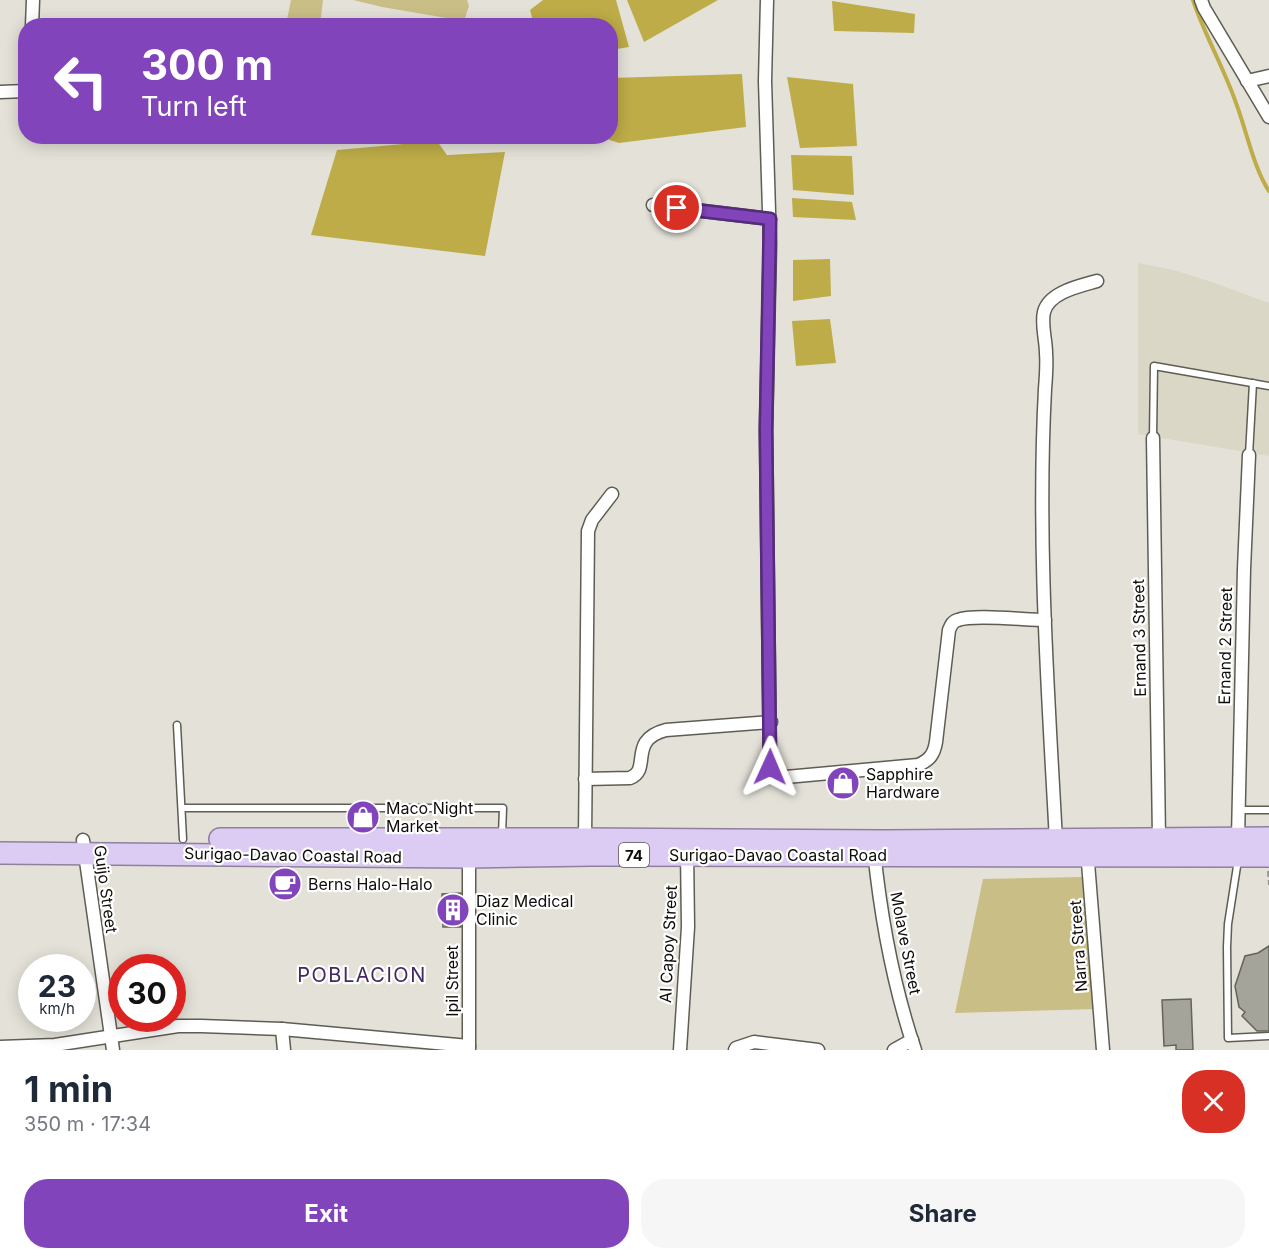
<!DOCTYPE html>
<meta charset="utf-8">
<style>
:root{--surface:#fff;--page:#f6f6f7;--text:#1f2937;--muted:#747a83;--accent:#8144ba}
body{margin:0;font-family:Inter,sans-serif;background:var(--page);color:var(--text);height:100vh;display:flex;flex-direction:column;font-size:22px;white-space:nowrap}
*{box-sizing:border-box;margin:0}
p{font-size:20px;color:var(--muted)}
.icon{flex:none;width:33px;height:33px;fill:none;stroke:currentColor;stroke-width:2;stroke-linecap:round;stroke-linejoin:round}
.map{position:relative;height:1050px;overflow:hidden}
.details{display:flex;flex-direction:column;background:var(--surface);flex:1}
.details>*{flex:none}
.top-card{position:absolute;left:18px;top:18px;width:600px;height:126px;border-radius:24px;box-shadow:0 3px 15px #0003;background:#8144ba;color:#fff;overflow:hidden}
.speed{position:absolute;left:18px;top:954px;display:flex;gap:12px;font-size:30px;font-weight:700;text-align:center}
.speed>*{display:grid;place-content:center;width:78px;height:78px;border-radius:50%;background:var(--surface);box-shadow:0 3px 15px #0003;line-height:1}
.speed small{font-size:15px;font-weight:400}
.speed .limit{border:9px solid #d22;background:#fff;color:#111}
.pin{position:absolute;display:grid;place-items:center;width:51px;height:51px;color:#fff;margin:-26px;border:3px solid #fff;border-radius:50%;box-shadow:0 2px 6px #0007}
.me{position:absolute;width:66px;margin:-33px;rotate:1deg;stroke-linejoin:round;filter:drop-shadow(0 0 4px #0008)}
.turn{display:flex;align-items:center;gap:21px;height:126px;padding:0 24px;font-size:27px}
.turn .icon{width:78px;height:78px;stroke-width:2.5}
.turn b{display:block;font-size:42px;line-height:51px}
.round{display:grid;place-items:center;flex:none;width:63px;height:63px;border-radius:24px;background:var(--page)}
.summary{display:flex;align-items:center;justify-content:space-between;height:102px;padding:0 24px}
h1{font-size:36px;font-weight:700;line-height:45px}
.cta{display:flex;gap:12px;margin-top:auto;padding:12px 24px}
.cta a{flex:1;height:69px;border-radius:24px;background:var(--accent);color:#fff;font-size:24px;font-weight:700;line-height:69px;text-align:center}
.cta a+a{background:var(--page);color:var(--text)}
.map>svg:first-child{display:block}
.built{fill:#dad7c6}
.green{fill:#c9bf86}
.water{fill:#beac48}
.lines{fill:none;stroke-linecap:round;stroke-linejoin:round}
.stream{stroke:#beac48;stroke-width:4}
.building{fill:#a5a49a;stroke:#65645b;stroke-width:1.5}
.service-casing{stroke:#5e5d54;stroke-width:9}
.minor-casing{stroke:#5e5d54;stroke-width:15}
.trunk-casing{stroke:#8f80a0;stroke-width:24}
.path{stroke:#96948d;stroke-width:2;stroke-dasharray:6 3;stroke-linecap:butt}
.service{stroke:#fff;stroke-width:6}
.minor{stroke:#fff;stroke-width:12}
.trunk{stroke:#dccbf3;stroke-width:21}
.route-casing{stroke:#542c79;stroke-width:15}
.route{stroke:#8144ba;stroke-width:10}
.labels{text-anchor:middle;dominant-baseline:central;stroke-width:4.5;stroke-linejoin:round;paint-order:stroke}
.shield{fill:#fff;stroke:#565654;stroke-width:1.5}
.shield-label{font-size:15px;font-weight:bold;fill:#0e0d0a}
.street-label{font-size:16px;fill:#0e0d0a;stroke:#fff}
.poi-label{font-size:16px;fill:#0e0d0a;stroke:#fff;text-anchor:start}
.quarter-label{font-size:20px;letter-spacing:1.5px;fill:#442861;stroke:#fff}
</style>
<div class="map">
<svg width="1269" height="1050" viewBox="0 0 1269 1050">
<rect width="100%" height="100%" fill="#e4e2d8"/>
<!-- built -->
<path class="built" d="M 1138,263 L 1174,270 L 1215,283 L 1269,303 L 1269,456 L 1138,434 Z"/>
<!-- green -->
<g class="green">
<path d="M 291,0 L 323,0 L 320,25 L 286,25 Z"/>
<path d="M 353,0 L 467,0 L 469,6 L 464,21 L 382,7 Z"/>
<path d="M 1082,877 L 1096,1009 L 955,1013 L 983,879 Z"/>
</g>
<!-- water -->
<g class="water">
<path d="M 543,0 L 616,0 L 629,47 L 611,50 L 610,26 L 534,25 L 530,10 Z"/>
<path d="M 627,0 L 718,0 L 644,42 Z"/>
<path d="M 832,1 L 915,14 L 914,33 L 834,31 Z"/>
<path d="M 742,74 L 746,127 L 619,143 L 601,137 L 610,136 L 611,78 Z"/>
<path d="M 787,77 L 853,84 L 857,146 L 800,148 Z"/>
<path d="M 437,141 L 447,155 L 505,152 L 485,256 L 311,235 L 337,150 Z"/>
<path d="M 791,155 L 852,156 L 854,195 L 793,190 Z"/>
<path d="M 792,198 L 852,202 L 856,220 L 793,217 Z"/>
<path d="M 830,259 L 831,296 L 793,301 L 793,260 Z"/>
<path d="M 830,319 L 836,363 L 796,366 L 792,321 Z"/>
</g>
<g class="lines">
<!-- stream -->
<path class="stream" d="M 1193,0 C 1205,36 1224,68 1236,103 C 1246,129 1254,169 1269,191"/>
</g>
<!-- building -->
<g class="building">
<path d="M 461,893 L 461,927 L 443,927 L 442,894 Z"/>
<path d="M 1269,946 L 1269,1031 L 1257,1031 L 1242,1016 L 1245,1012 L 1239,1007 L 1235,986 L 1245,956 L 1258,953 Z"/>
<path d="M 1191,999 L 1193,1050 L 1176,1050 L 1176,1045 L 1164,1046 L 1162,1000 Z"/>
</g>
<g class="lines">
<!-- service casing -->
<g class="service-casing">
<g id="service">
<path d="M 1153,438 L 1154,366 L 1269,386"/>
<path d="M 1249,455 L 1253,383"/>
<path d="M 177,725 L 183,839"/>
<path d="M 182,808 L 503,808 L 502,835"/>
<path d="M 1239,810 L 1269,810"/>
<path d="M 1238,860 L 1228,924 L 1227,947 L 1228,1038 L 1269,1036"/>
</g>
</g>
<!-- minor casing -->
<g class="minor-casing">
<g id="minor">
<path d="M 767,0 L 765,81 L 770,244 L 766,430 L 770,767 L 773,773 L 786,777 L 918,765 C 930,760 934,754 936,742 L 949,630 C 951,625 953,621 958,620 C 973,614 1026,620 1045,620"/>
<path d="M 1201,0 L 1204,8 L 1269,117"/>
<path d="M 32,26 L 33,0"/>
<path d="M 1247,81 L 1269,76"/>
<path d="M 0,92 L 26,91"/>
<path d="M 653,205 L 770,219"/>
<path d="M 1153,438 L 1159,838"/>
<path d="M 585,779 L 630,778 C 652,770 627,740 666,730 L 771,722"/>
<path d="M 1238,838 L 1244,569 L 1249,455"/>
<path d="M 585,839 L 588,531 L 592,520 L 612,494"/>
<path d="M 83,840 L 113,1050"/>
<path d="M 1056,841 C 1048,690 1037,540 1045,389 C 1046,377 1047,365 1046,353 C 1046,340 1041,324 1044,312 C 1049,292 1080,286 1097,281"/>
<path d="M 1087,850 L 1103,1050"/>
<path d="M 874,851 C 881,919 893,985 915,1050"/>
<path d="M 282,1029 L 284,1050"/>
<path d="M 0,1047 L 55,1045 L 178,1026 L 201,1026 L 282,1029 L 469,1046"/>
<path d="M 469,1050 L 469,852"/>
<path d="M 680,1050 L 688,927 L 687,851"/>
<path d="M 735,1050 L 736,1048 L 754,1042 L 818,1050"/>
<path d="M 894,1050 L 912,1040"/>
</g>
</g>
<!-- trunk casing -->
<g class="trunk-casing">
<g id="trunk">
<path d="M 220,839 L 585,839 L 885,841 L 1269,838"/>
<path d="M 0,853 L 469,857 L 592,855 L 1269,856"/>
</g>
</g>
<!-- path -->
<path class="path" d="M 1268,871 L 1269,885"/>
<!-- service -->
<use href="#service" class="service"/>
<!-- minor -->
<use href="#minor" class="minor"/>
<!-- trunk -->
<use href="#trunk" class="trunk"/>
</g>
<g class="lines">
<!-- route casing -->
<g class="route-casing">
<path id="route" d="M 677,208 L 770,219 L 766,430 L 770,767"/>
</g>
<!-- route -->
<use href="#route" class="route"/>
</g>
<!-- icons -->
<defs>
<g id="shop-disc" transform="scale(1.725)"><circle r="9.5" fill="#8144ba" stroke="#fff"/><path d="M-5-2.5h2.3a2.7 3.5 0 0 1 5.4 0H5L5.5 6h-11ZM-1.5-2.5h3a1.5 2.3 0 0 0-3 0Z" fill="#fff"/></g>
<g id="cafe-disc" transform="scale(1.725)"><circle r="9.5" fill="#8144ba" stroke="#fff"/><path d="M-5.5-4.5H6V0H3Q3 3.5 0 3.5H-2.5Q-5.5 3.5-5.5 0ZM3-3.2v2h1.7v-2ZM-6 4.5H4V6H-6Z" fill="#fff"/></g>
<g id="building-disc" transform="scale(1.725)"><circle r="9.5" fill="#8144ba" stroke="#fff"/><path d="M-4-6H4V6H1V3H-1V6H-4ZM-2.5-4.3h1.7v1.8h-1.7ZM.8-4.3h1.7v1.8H.8ZM-2.5-1h1.7V.8h-1.7ZM.8-1h1.7V.8H.8Z" fill="#fff"/></g>
</defs>
<g fill-rule="evenodd">
<use href="#shop-disc" x="843" y="783"/>
<use href="#shop-disc" x="363" y="817"/>
<use href="#cafe-disc" x="285" y="884"/>
<use href="#building-disc" x="453" y="910"/>
</g>
<g class="labels">
<!-- shield labels -->
<rect class="shield" x="619" y="843" width="30" height="24" rx="4.5"/>
<g class="shield-label">
<text x="634" y="855">74</text>
</g>
<!-- street labels -->
<g class="street-label">
<text transform="translate(1139 638) rotate(-91)">Ernand 3 Street</text>
<text transform="translate(1225 646) rotate(-89)">Ernand 2 Street</text>
<text transform="translate(293 855) rotate(1)">Surigao-Davao Coastal Road</text>
<text x="778" y="855">Surigao-Davao Coastal Road</text>
<text transform="translate(106 889) rotate(82)">Guijo Street</text>
<text transform="translate(906 943) rotate(79)">Molave Street</text>
<text transform="translate(668 944) rotate(-87)">Al Capoy Street</text>
<text transform="translate(1078 946) rotate(-94)">Narra Street</text>
<text transform="translate(452 981) rotate(-90)">Ipil Street</text>
</g>
<!-- poi labels -->
<g class="poi-label">
<text x="866" y="774">Sapphire<tspan x="866" dy="18">Hardware</tspan></text>
<text x="386" y="808">Maco Night<tspan x="386" dy="18">Market</tspan></text>
<text x="308" y="884">Berns Halo-Halo</text>
<text x="476" y="901">Diaz Medical<tspan x="476" dy="18">Clinic</tspan></text>
</g>
<!-- quarter labels -->
<g class="quarter-label">
<text x="362" y="975">POBLACION</text>
</g>
</g>
</svg>
<div class="speed"><div>23<small>km/h</small></div><div class="limit">30</div></div>
<div class="pin" style="left:677px;top:208px;background:#d93025"><svg class="icon" aria-label="arrive" viewBox="0 0 24 24"><path d="M6 21V4h12l-3 4 3 4H6"/></svg></div>
<svg class="me" style="left:770px;top:767px" viewBox="-20 -20 40 40"><path d="M0-17L14 15 0 8-14 15z" fill="#8144ba" stroke="#fff" stroke-width="4"/></svg>
<div class="top-card">
<div class="turn"><svg class="icon" aria-label="left" viewBox="0 0 24 24"><path d="M17 20v-9H6M10 6l-5 5 5 5"/></svg><div><b>300 m</b>Turn left</div></div>
</div>
</div>
<section class="details">
<div class="summary"><div><h1>1 min</h1><p>350 m · 17:34</p></div><a class="round" style="background:#d93025;color:#fff"><svg class="icon" aria-label="close" viewBox="0 0 24 24"><path d="M6 6l12 12M18 6L6 18"/></svg></a></div>
<div class="cta"><a>Exit</a><a>Share</a></div>
</section>
